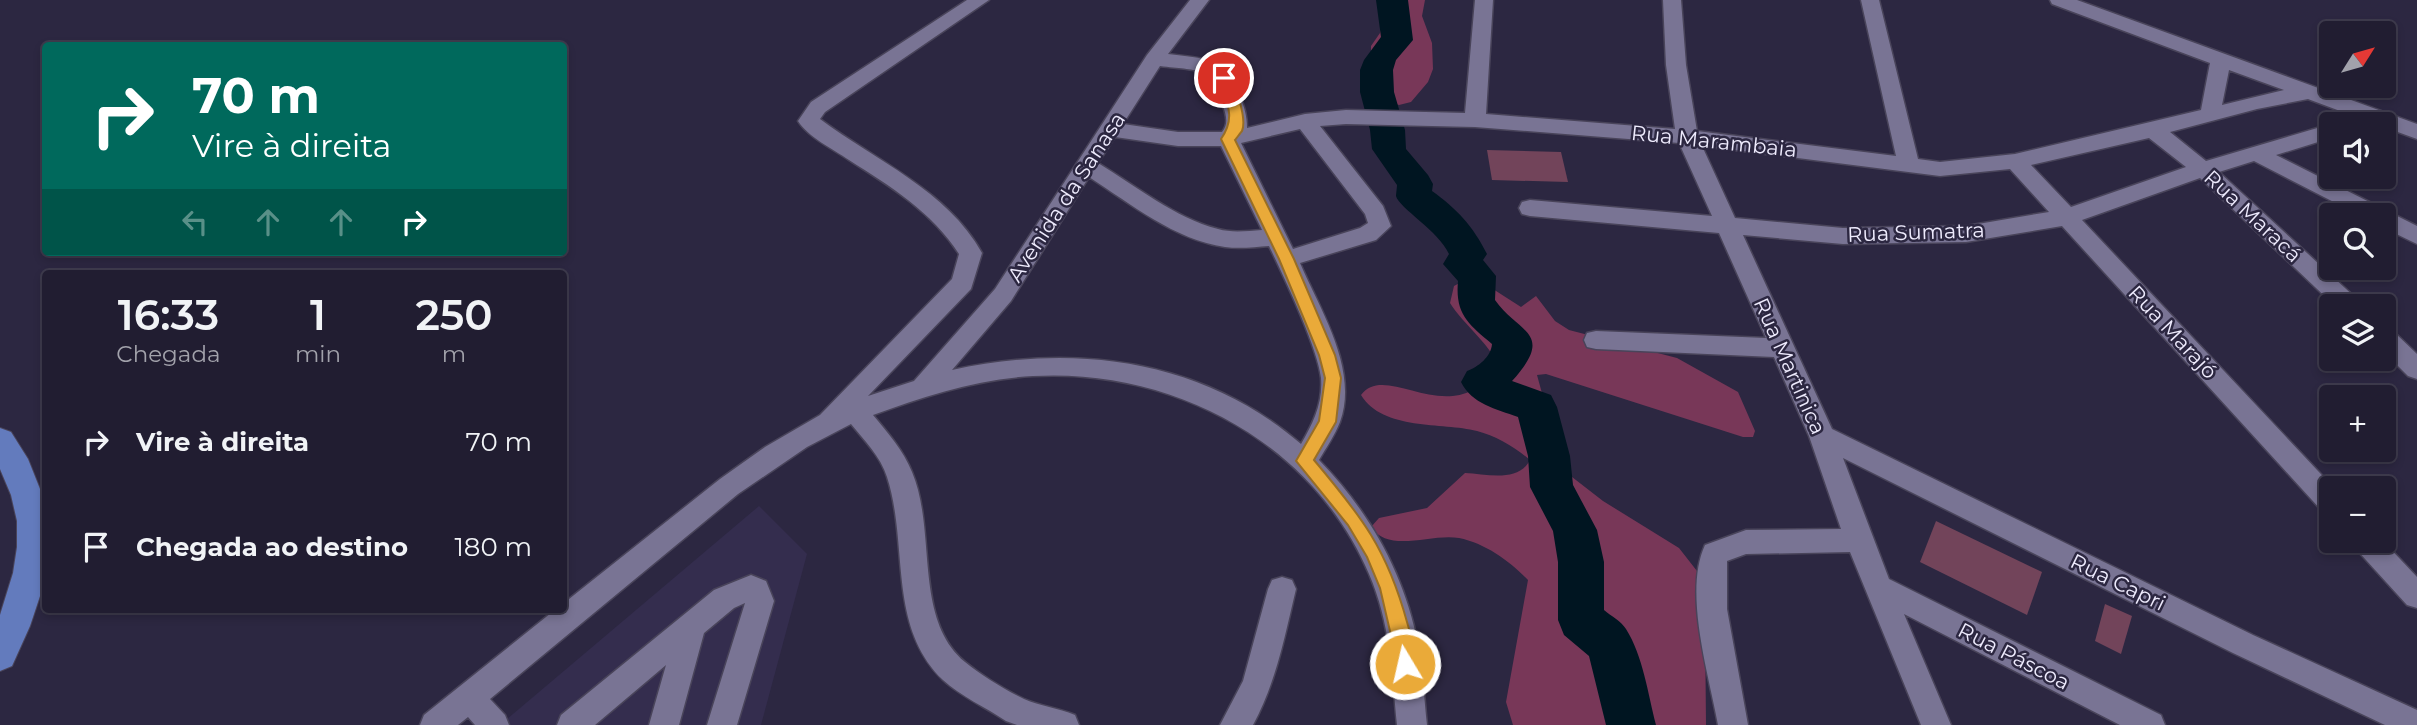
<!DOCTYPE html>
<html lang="pt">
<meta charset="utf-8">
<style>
:root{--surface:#211d31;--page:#2d2a3d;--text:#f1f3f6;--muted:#a2a2ab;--line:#3e3b4d}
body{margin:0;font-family:Montserrat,sans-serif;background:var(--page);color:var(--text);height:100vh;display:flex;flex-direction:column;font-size:26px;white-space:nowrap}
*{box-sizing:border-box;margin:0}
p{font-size:23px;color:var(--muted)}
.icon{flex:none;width:38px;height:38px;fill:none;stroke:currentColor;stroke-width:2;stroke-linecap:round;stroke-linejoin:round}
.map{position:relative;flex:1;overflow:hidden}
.details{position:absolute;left:42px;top:270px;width:525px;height:343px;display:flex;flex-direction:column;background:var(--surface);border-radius:7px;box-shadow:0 4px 10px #0003,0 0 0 2px var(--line)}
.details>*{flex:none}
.top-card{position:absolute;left:42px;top:42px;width:525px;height:214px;border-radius:7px;box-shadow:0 4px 10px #0003,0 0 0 2px var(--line);background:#00695c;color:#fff;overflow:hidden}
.needle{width:46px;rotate:53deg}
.controls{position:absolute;left:2319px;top:21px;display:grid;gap:14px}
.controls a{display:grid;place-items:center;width:77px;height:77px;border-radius:7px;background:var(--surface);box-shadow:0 4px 10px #0003,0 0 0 2px var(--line);font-size:35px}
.pin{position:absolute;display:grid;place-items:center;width:60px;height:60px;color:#fff;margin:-30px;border:4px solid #fff;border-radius:50%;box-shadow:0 2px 7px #0007}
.me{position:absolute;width:77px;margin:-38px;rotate:351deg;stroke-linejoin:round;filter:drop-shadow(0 0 5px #0008)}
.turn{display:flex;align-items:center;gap:24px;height:147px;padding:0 35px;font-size:32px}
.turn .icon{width:91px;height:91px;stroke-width:2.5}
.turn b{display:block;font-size:49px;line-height:60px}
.lanes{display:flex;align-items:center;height:66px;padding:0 35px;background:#0003;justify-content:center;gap:35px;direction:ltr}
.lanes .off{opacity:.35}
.eta{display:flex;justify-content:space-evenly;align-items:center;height:119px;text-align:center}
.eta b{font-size:42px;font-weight:600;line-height:49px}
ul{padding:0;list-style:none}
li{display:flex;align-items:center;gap:21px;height:105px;padding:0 35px}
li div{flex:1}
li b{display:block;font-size:26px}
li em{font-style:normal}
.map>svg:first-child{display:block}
.built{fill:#342d4e}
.green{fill:#72445a}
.forest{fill:#783758}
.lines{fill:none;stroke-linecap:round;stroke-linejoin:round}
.river{fill:#001521;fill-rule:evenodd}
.minor-casing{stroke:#49445a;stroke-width:3}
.major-casing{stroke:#49445a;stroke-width:2}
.minor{fill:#797494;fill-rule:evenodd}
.major{fill:#637bbd;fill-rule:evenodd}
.route{fill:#eaaa39;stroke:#986e25;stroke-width:2}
.labels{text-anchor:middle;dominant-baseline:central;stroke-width:5;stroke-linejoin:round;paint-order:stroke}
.street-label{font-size:21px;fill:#eeebfd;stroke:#2c2741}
</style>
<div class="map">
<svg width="2417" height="725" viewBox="0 0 2417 725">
<rect width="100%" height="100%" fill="#2c2741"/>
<!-- built -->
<path class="built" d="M 759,506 L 807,554 L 761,725 L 500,725 Z"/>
<!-- green -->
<g class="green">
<path d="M 1487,150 L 1561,152 L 1568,182 L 1492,180 Z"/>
<path d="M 1936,521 L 2042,572 L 2027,615 L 1920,562 Z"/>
<path d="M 2105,604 L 2132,616 L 2121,654 L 2095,641 Z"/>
</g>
<!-- forest -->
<g class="forest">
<path d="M 1377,0 L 1425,0 L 1422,16 L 1432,43 L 1433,69 L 1428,82 L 1411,102 L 1399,105 L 1378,98 L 1371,80 L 1371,46 L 1380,33 L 1382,20 Z"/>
<path d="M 1467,279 L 1482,282 L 1521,307 L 1536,296 L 1555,321 L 1569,330 L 1677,358 L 1738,392 L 1755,431 L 1753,437 L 1743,437 L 1546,374 L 1537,375 L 1563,470 L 1603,501 L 1679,548 L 1697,571 L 1705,619 L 1706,725 L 1513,725 L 1506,702 L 1528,580 C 1511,562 1485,543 1459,538 C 1431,533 1389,554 1371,527 L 1379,518 L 1427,508 L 1465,473 C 1487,474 1518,483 1530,460 C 1515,447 1496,436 1477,431 C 1442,422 1383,431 1361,395 C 1387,360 1451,434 1498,367 C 1495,349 1462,323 1450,303 L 1454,286 Z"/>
</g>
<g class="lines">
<!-- river -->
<path class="river" d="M 1376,0 L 1408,0 L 1413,40 L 1396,60 L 1393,70 L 1394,92 L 1405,130 L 1406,149 L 1428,175 L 1433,184 L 1432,191 C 1457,209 1473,226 1487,254 L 1483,260 L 1496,276 L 1495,300 C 1519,334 1556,332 1512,381 L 1551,395 L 1557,407 L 1570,456 L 1573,485 L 1597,530 L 1604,562 L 1604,610 C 1611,616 1621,621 1626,629 C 1643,656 1648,694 1656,725 L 1606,725 L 1589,656 L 1564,635 L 1558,620 L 1558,562 L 1553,531 L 1530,487 L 1528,456 L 1518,417 C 1496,409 1472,404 1461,382 L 1467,371 C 1478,367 1491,357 1492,344 C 1468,324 1455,314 1458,281 L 1443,264 L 1449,254 C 1439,231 1399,208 1396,196 C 1396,195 1397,187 1397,185 L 1372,149 L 1370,130 L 1360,92 L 1360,70 L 1364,60 L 1381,37 Z"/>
<!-- minor casing -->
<g class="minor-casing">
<g id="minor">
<path d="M 967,0 L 989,0 L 825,112 L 820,119 C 876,161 947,190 982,253 L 971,289 L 868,396 L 914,381 L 995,289 L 1147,55 L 1190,0 L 1209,0 L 1168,54 C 1204,59 1226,56 1240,95 C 1244,107 1247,115 1247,128 L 1305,114 L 1346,110 L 1465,113 L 1475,0 L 1493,0 L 1486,114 L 1675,129 L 1666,65 L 1663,0 L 1681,0 L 1686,65 L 1697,131 L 1896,156 L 1861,0 L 1879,0 L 1918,159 L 1940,162 L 2015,154 L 2201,110 L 2210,63 L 2052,4 L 2050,0 L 2077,0 L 2417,124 L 2417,139 L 2384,127 L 2384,124 L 2375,124 L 2308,99 L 2257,109 L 2170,132 L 2206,161 L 2324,126 L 2331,124 L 2332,124 L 2331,138 L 2276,155 L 2417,226 L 2417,244 L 2384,228 L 2384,215 L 2359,215 L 2254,161 L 2219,172 L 2358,300 L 2362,306 L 2335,306 L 2200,178 L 2082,220 L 2334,488 L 2331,488 L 2331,514 L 2322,511 L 2062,226 L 1966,242 L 1843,244 L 1743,235 L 1832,429 L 2253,635 L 2417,710 L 2417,725 L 2385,725 L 2233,653 L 1843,458 L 1889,579 L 2161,715 L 2165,725 L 2120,725 L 1904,614 L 1951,725 L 1921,725 L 1850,552 L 1746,554 L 1727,561 L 1727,609 L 1748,725 L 1718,725 C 1709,675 1683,592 1705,545 L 1746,530 L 1841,529 L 1809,436 L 1774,357 L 1596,349 L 1587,347 L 1584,340 L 1587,333 L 1596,331 L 1766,338 L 1719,233 L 1530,216 L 1522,214 L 1519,208 L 1522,202 L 1530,200 L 1712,216 L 1679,143 L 1475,127 L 1346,124 L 1320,126 L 1383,206 L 1391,226 L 1376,240 L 1300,263 C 1320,310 1359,369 1340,422 C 1335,435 1326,448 1319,460 C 1369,511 1404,573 1418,644 C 1423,671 1424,698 1427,725 L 1397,725 C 1392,673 1390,622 1369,574 C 1313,442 1172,368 1033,376 C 978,379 925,396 873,415 C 888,433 903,450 912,472 C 937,531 913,619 965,662 C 981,675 1005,690 1024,699 C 1040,706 1058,708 1075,715 L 1079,725 L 1017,725 L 1006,721 C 987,708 960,696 943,680 C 887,626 909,545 887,477 C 881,457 864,440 851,424 L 807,447 L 738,494 L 490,699 L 505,715 L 509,725 L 475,725 L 468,717 L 458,725 L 420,725 L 424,715 L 556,609 L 564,609 L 564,603 L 720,479 L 765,447 L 820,415 L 952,279 L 959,254 C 932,212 890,186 849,160 C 833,149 808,137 798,121 L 811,102 ZM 1160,66 C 1198,71 1210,65 1223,106 C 1226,115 1229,124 1222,132 L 1178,132 L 1123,124 ZM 2229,70 L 2284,90 L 2222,105 ZM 1300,129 L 1365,214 L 1368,223 L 1360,228 L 1293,249 L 1241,143 ZM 1115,137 L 1178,146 L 1221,146 L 1262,230 C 1247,231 1232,233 1218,229 C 1175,218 1136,186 1098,163 ZM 2149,138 L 2186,167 L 2071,207 L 2031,165 ZM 1702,146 L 1940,176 L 2010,169 L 2049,212 L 1966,226 L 1843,228 L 1735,218 ZM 1089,177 C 1131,204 1175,240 1225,247 C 1240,249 1255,247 1269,246 C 1284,277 1317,346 1321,378 C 1323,403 1313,423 1301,444 C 1202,359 1076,343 952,370 L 1011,301 Z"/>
<path d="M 2384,329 L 2393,331 L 2417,354 L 2417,379 L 2408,376 L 2384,352 Z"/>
<path d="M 2352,541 L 2383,541 L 2417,577 L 2417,608 L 2407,605 L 2356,549 Z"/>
<path d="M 751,575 L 766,581 L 774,601 L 737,725 L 707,725 L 745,603 L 734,608 L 704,633 L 679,725 L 649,725 L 666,665 L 595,725 L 557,725 L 561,715 L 714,590 Z"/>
<path d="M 1282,577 L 1292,580 L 1296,589 C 1285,635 1276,683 1253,725 L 1220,725 L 1243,681 L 1268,589 L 1272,580 Z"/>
</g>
</g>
<!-- major casing -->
<g class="major-casing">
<path id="major" d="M 0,428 L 11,432 L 28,459 L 46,504 L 46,578 L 30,626 L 12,666 L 0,671 L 0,615 L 13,573 L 17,547 L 17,521 L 11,495 L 0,469 Z"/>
</g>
<!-- minor -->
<use href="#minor" class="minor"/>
<!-- major -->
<use href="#major" class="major"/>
</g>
<!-- route -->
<path class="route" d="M 1224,74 C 1235,78 1247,119 1242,131 C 1241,132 1236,139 1235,140 L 1294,259 L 1335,355 L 1341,378 L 1336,422 L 1314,460 C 1362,517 1387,549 1407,622 C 1411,636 1418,656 1412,670 L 1405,672 L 1399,670 L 1380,588 L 1367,557 L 1348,525 L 1296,461 L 1319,421 L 1325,378 L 1319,355 L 1279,259 L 1221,139 C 1237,116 1226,102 1218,78 Z"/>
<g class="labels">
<!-- street labels -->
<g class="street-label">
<text transform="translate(1714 141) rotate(6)">Rua Marambaia</text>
<text transform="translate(1066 197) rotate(-57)">Avenida da Sanasa</text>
<text transform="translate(2253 216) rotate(43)">Rua Maracá</text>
<text transform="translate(1916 232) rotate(-2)">Rua Sumatra</text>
<text transform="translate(2173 332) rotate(47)">Rua Marajó</text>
<text transform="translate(1790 366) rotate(66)">Rua Martinica</text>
<text transform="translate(2118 582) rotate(26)">Rua Capri</text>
<text transform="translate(2014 656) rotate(27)">Rua Páscoa</text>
</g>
</g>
</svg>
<div class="controls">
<a><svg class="needle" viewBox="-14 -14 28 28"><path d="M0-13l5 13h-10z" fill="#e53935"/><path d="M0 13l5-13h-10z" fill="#a2a2ab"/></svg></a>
<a><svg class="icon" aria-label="sound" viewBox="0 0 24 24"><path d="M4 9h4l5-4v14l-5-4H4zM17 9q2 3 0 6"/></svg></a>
<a><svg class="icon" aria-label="search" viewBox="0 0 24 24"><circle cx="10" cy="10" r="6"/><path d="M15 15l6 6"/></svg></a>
<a><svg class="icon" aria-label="layers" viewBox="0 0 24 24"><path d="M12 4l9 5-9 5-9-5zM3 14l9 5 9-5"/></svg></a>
<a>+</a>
<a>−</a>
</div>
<div class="pin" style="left:1224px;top:78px;background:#d93025"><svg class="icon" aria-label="arrive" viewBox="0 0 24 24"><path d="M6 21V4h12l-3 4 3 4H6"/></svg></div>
<svg class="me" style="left:1405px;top:664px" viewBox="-20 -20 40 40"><circle r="17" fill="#eaaa39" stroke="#fff" stroke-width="3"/><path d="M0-11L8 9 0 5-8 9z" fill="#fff"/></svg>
<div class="top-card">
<div class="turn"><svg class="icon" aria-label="right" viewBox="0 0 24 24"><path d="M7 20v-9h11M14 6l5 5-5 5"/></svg><div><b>70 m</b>Vire à direita</div></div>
<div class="lanes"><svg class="icon off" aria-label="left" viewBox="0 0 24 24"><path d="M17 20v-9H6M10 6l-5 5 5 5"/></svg><svg class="icon off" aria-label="ahead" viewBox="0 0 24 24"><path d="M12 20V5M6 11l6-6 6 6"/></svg><svg class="icon off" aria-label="ahead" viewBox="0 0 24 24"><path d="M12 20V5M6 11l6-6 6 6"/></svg><svg class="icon" aria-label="right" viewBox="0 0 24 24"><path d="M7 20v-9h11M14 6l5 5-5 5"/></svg></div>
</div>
<section class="details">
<div class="eta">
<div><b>16:33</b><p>Chegada</p></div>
<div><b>1</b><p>min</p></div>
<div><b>250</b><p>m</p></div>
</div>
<ul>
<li><svg class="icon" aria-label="right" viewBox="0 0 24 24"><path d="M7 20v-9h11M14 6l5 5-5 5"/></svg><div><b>Vire à direita</b></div><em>70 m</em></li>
<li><svg class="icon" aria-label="arrive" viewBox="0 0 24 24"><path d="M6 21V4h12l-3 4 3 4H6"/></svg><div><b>Chegada ao destino</b></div><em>180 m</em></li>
</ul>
</section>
</div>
